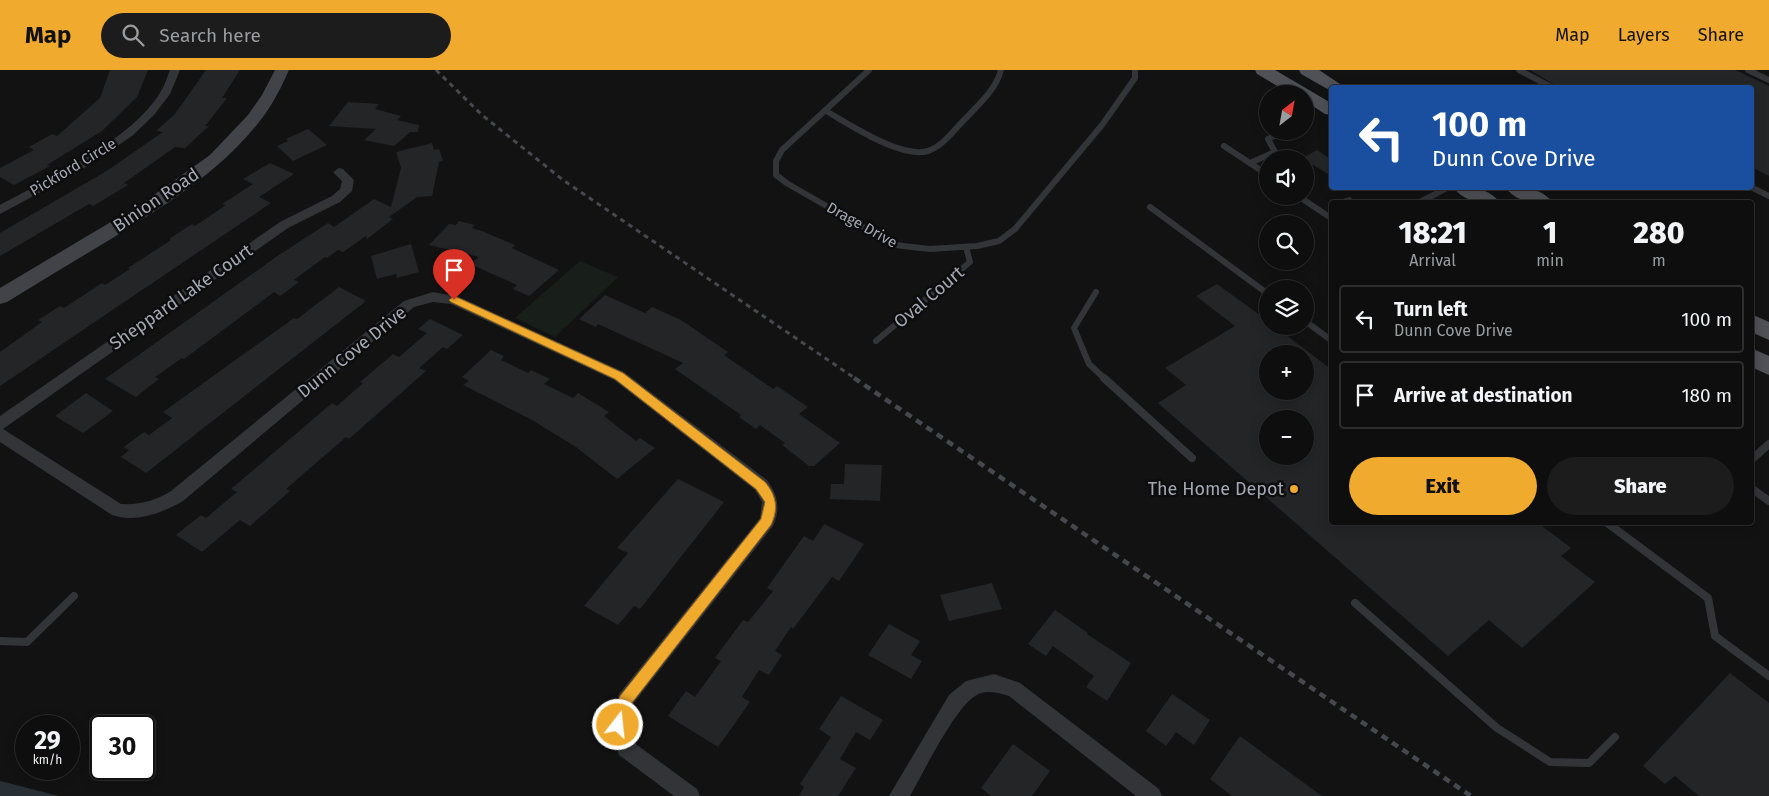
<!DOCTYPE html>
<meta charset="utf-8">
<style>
:root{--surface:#0e0e0e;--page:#1c1c1c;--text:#f1f3f6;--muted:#9b9c9e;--line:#2e2e2e;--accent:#f0aa2d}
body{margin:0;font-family:"Fira Sans",sans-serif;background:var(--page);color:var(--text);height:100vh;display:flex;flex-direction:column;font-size:19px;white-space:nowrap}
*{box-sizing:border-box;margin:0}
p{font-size:16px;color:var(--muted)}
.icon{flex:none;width:28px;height:28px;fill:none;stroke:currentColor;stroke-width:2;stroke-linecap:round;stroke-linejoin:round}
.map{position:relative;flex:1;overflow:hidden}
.drawer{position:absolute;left:1329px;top:130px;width:425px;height:325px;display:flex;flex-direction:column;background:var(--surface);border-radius:5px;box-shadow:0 2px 12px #0003,0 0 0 1px var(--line)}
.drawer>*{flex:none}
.guide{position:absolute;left:1329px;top:15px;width:425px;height:105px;border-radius:5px;box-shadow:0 2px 12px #0003,0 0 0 1px var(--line);background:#1a4fa0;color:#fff;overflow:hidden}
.needle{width:32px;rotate:31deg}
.tools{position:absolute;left:1259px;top:15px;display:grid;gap:10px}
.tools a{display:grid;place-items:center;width:55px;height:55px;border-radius:50%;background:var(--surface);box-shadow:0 2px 12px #0003,0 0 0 1px var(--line);font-size:25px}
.speed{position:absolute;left:15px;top:645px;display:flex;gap:10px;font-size:25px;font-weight:700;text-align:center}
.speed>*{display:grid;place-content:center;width:65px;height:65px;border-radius:50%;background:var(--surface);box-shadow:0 2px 12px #0003,0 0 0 1px var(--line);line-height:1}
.speed small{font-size:12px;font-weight:400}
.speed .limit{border:2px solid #111;border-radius:8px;background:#fff;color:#111}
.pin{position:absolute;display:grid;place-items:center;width:42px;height:42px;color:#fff;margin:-51px -21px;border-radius:50% 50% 50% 0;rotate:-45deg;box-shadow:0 0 5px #0007}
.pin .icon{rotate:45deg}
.me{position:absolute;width:55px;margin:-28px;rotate:16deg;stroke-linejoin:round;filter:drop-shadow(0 0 4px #0008)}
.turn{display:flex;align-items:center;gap:18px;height:105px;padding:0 20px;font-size:22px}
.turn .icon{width:65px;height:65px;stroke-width:2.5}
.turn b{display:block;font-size:35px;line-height:42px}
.eta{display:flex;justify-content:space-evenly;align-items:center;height:85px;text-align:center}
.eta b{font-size:30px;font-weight:800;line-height:35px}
.action{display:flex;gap:10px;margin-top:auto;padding:10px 20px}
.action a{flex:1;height:58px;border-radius:30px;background:var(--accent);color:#111;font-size:20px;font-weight:800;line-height:58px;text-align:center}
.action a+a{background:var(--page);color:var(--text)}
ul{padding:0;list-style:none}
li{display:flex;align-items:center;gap:15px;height:68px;margin:0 10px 8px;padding:0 10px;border:2px solid var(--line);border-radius:5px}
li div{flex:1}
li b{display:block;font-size:19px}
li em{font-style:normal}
header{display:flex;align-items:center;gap:30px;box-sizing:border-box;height:70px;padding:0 25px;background:var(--accent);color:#111}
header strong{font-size:24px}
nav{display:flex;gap:28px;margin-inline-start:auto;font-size:18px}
.search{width:350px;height:45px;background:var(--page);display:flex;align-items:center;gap:12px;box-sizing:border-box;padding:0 18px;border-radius:28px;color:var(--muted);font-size:19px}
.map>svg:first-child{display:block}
.green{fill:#181e19}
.water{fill:#283036}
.building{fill:#242527;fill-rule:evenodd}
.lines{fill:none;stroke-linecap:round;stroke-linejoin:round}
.lane-far1{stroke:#333438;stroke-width:6}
.lane{stroke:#333438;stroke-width:8}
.street{fill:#333438;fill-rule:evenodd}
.secondary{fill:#414348;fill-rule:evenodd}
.primary{fill:#4f5157;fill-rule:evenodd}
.rail-far1{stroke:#46484d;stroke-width:3;stroke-dasharray:5 4.5;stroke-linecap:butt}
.rail{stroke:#46484d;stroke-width:4.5;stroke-dasharray:7 5.5;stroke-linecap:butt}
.route{fill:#f0aa2d;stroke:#9c6e1d}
.poi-dot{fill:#f0aa2d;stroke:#0d0d0e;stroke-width:2}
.labels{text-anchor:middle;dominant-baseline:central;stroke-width:5;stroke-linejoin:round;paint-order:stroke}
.far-street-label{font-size:15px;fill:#a3a8b4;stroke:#0d0d0e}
.street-label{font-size:18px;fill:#a3a8b4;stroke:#0d0d0e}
.poi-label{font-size:18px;fill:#a3a8b4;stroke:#0d0d0e;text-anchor:end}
</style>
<header>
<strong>Map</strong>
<div class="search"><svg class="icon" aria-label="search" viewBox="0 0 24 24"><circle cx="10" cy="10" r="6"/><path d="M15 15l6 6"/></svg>Search here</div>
<nav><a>Map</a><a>Layers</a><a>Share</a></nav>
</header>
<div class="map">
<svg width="1769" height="726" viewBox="0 0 1769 726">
<rect width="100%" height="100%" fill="#121213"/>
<!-- green -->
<path class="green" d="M 580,191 L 618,207 L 555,267 L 515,248 Z"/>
<!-- water -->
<path class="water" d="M 0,711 L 59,726 L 0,726 Z"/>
<!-- building -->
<g class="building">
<path d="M 110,0 L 148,0 L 137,27 L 102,61 L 47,95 L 50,96 L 14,115 L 0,107 L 0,98 L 34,80 L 29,77 L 52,64 L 57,66 L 100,28 Z"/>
<path d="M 206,0 L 240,0 L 222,28 L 227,28 L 205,56 L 209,56 L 185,78 L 175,77 L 124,113 L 128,115 L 93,136 L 89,134 L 0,186 L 0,163 L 105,102 L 163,62 L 156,61 L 175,44 Z"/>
<path d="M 1530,0 L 1735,0 L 1769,16 L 1769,106 L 1751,97 L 1751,18 L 1560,18 Z"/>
<path d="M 348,32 L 379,34 L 375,39 L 401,46 L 397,50 L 419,55 L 418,62 L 410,62 L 394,76 L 364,70 L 376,59 L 329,56 Z"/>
<path d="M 308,59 L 327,75 L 293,91 L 277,76 L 288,71 L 286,69 Z"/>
<path d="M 432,73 L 434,80 L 439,79 L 443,91 L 439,92 L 432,126 L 417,127 L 389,147 L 393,149 L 367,169 L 366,166 L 343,182 L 338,180 L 327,188 L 325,187 L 294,210 L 299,212 L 280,226 L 274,222 L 184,289 L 182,288 L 155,307 L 159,309 L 136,327 L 105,309 L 276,187 L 328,153 L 334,157 L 374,129 L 391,137 L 401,98 L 396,82 Z"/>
<path d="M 1317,80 L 1331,89 L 1331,106 L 1302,88 Z"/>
<path d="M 270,93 L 294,104 L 259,127 L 271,133 L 0,316 L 0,282 L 42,252 L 38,250 L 60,236 L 64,238 L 102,213 L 105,215 L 130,199 L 128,198 L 171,170 L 169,169 L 192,154 L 195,156 L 226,135 L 222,134 L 253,114 L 243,109 Z"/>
<path d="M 459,151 L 475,155 L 472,158 L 482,161 L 515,175 L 512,178 L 559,200 L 529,226 L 513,219 L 517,215 L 470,194 L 479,187 L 429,175 L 449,154 L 456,155 Z"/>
<path d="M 411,174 L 419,202 L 397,208 L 396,204 L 377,209 L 371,186 Z"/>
<path d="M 1217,214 L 1268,251 L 1268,256 L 1274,256 L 1331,299 L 1331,452 L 1537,452 L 1571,478 L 1561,486 L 1595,512 L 1522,578 L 1489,550 L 1448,586 L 1158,333 L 1186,315 L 1165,298 L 1235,256 L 1196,226 ZM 1268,284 L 1305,284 L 1305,321 L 1268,321 ZM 1268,349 L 1305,349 L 1305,386 L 1268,386 Z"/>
<path d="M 339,217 L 366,231 L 146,403 L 121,387 L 129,380 L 124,377 L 144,362 L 149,365 L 172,348 L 163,342 L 294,248 L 297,249 Z"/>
<path d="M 605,225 L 645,243 L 652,237 L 681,250 L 728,282 L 724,285 L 773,319 L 777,316 L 808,337 L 799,344 L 840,373 L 814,396 L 809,396 L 782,375 L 785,373 L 760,355 L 756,359 L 739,347 L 741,345 L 675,299 L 683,293 L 598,254 L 596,257 L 579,249 Z"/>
<path d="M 430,249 L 463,265 L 447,279 L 443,277 L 419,298 L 426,301 L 349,369 L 346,367 L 286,419 L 290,421 L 250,456 L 240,450 L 202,482 L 176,465 L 201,445 L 206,448 L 237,422 L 231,419 L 332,333 L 337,336 L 363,313 L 360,312 L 393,284 L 399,287 L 427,263 L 418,259 Z"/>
<path d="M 491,280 L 504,286 L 501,290 L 528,303 L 531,300 L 550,309 L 544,314 L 573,328 L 578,323 L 609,342 L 604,346 L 636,371 L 640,368 L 655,378 L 617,409 L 576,377 L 532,350 L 463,315 L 469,311 L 462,307 Z"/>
<path d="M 86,323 L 113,341 L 83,363 L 55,346 Z"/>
<path d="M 845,394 L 882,395 L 880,431 L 830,429 L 831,414 L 844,414 Z"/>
<path d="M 678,409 L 724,432 L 640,539 L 634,536 L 618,555 L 584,536 L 628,483 L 617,478 Z"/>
<path d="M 824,454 L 864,474 L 839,511 L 832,507 L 793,559 L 791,557 L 775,581 L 782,585 L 769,605 L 759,600 L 742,627 L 750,632 L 718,677 L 668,646 L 686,621 L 695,627 L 721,591 L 715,588 L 743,550 L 748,552 L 773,521 L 767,518 L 804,466 L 813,471 Z"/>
<path d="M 992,513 L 1002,539 L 949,551 L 940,525 Z"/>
<path d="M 1055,540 L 1088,563 L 1087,564 L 1131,593 L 1107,631 L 1086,617 L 1094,606 L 1079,595 L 1053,576 L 1046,586 L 1028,574 Z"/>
<path d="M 889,554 L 920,571 L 911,585 L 922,591 L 911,609 L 868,585 Z"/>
<path d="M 1730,603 L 1769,633 L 1769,726 L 1699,726 L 1675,706 L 1665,714 L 1643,696 Z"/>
<path d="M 1172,624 L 1210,650 L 1194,675 L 1176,662 L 1166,676 L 1146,661 Z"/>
<path d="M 841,626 L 883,650 L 870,670 L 856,662 L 840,689 L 856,698 L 838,726 L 799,726 L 804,717 L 800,714 L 831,667 L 819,659 Z"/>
<path d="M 1240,666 L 1289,702 L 1322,726 L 1232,726 L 1210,709 Z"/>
<path d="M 1013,674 L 1050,701 L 1032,726 L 991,726 L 981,718 Z"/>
</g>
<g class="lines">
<!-- lane-far1 -->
<g class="lane-far1">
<path d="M 869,0 L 782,80 L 776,91 L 776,105 L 788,114 L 893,174 L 903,176 L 930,179 L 977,176 L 999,171 L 1015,159 L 1102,55 L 1135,8 L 1135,0"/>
<path d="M 1519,0 L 1553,18"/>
<path d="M 1748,0 L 1769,10"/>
<path d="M 826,41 C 849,54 901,89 928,81 C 944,76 956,57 968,46 C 981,32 996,19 1001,0"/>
<path d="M 1224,76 L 1268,105"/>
<path d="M 1250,93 L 1275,82 L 1268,69 L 1284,61"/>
<path d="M 1751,117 L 1769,126"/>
<path d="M 1298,126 L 1331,148"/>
<path d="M 1343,132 L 1349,130"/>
<path d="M 1420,132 L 1447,118"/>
<path d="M 1150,137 L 1268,224"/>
<path d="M 1096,222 L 1074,258 L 1089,294 L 1105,309"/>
<path d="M 1305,251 L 1331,270"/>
<path d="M 876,271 L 970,192 L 966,177"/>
</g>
<!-- lane -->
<g class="lane">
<path d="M 1104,308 L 1192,388"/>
<path d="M 1751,390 L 1769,374"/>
<path d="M 1751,418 L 1769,431"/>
<path d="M 1606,452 L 1708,528 L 1715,566 L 1769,606"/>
<path d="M 1355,533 L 1497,658 L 1550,692 L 1589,693 L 1615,667"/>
<path d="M 0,571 L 27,572 L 74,526"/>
</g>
<!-- street -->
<g class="street">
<path d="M 170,0 L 180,0 L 170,24 L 154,45 L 132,66 L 78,102 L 0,144 L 0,135 C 47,110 135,68 161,21 C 165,15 167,7 170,0 Z"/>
<path d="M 339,98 L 343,99 L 354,110 L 352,121 L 340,132 L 288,158 L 3,359 L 121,434 C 140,435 155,431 171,421 L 404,231 L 433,222 L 459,227 L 624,302 L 767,410 C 778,425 781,439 773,456 L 633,634 L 627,655 L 633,672 L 697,719 L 700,726 L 674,726 L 619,685 L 609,655 L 619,624 L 760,448 L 762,432 L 755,420 L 614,310 L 451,234 L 433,232 L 414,237 L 183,431 C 162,443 136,453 112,445 L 0,372 L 0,346 L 280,152 L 332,126 L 340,119 L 342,111 L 333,102 Z"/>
<path d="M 994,604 L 1020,613 L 1159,719 L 1162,726 L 1136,726 L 1009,626 C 998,623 986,619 975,626 C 955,638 923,703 910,726 L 889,726 L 949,625 L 966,611 Z"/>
</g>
<!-- secondary -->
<path class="secondary" d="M 275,0 L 289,0 C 281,18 272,36 259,52 C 220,102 164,136 111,169 C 76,190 41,211 7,232 L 0,234 L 0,218 L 141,134 L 210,85 L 248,45 L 262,25 Z"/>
<!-- primary -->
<g class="primary">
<path d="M 1255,0 L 1275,0 L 1331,33 L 1331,45 L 1325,44 L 1305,31 L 1305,24 L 1291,24 L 1257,4 Z"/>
<path d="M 1299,0 L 1319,0 L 1346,18 L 1331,18 L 1331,21 L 1301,4 Z"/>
<path d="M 1454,118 C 1470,116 1489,118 1499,132 C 1483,134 1464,132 1454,118 Z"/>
<path d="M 1506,118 C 1522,116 1542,118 1552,132 C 1536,134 1516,132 1506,118 Z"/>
<path d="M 1751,244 L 1769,252 L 1769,270 L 1751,262 Z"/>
<path d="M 1751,278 L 1769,286 L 1769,305 L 1751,297 Z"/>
</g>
<!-- rail-far1 -->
<path class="rail-far1" d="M 436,0 L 482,45 L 563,110 L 856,309"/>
<!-- rail -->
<path class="rail" d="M 854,308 L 1471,726"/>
</g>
<!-- route -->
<path class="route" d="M 454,226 L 623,303 L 765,412 C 776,425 779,438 771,455 L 631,634 L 623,660 L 618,662 L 613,660 L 611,655 L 620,626 L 761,449 L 765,432 L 756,419 L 615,309 L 451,232 L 449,230 Z"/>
<!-- markers -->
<circle class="poi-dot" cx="1294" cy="419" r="5"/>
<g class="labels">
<!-- far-street labels -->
<g class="far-street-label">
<text transform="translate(73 97) rotate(-31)">Pickford Circle</text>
<text transform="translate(862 155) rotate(29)">Drage Drive</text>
</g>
<!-- street labels -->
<g class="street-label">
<text transform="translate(156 130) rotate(-34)">Binion Road</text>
<text transform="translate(181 227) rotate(-35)">Sheppard Lake Court</text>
<text transform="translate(929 227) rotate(-40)">Oval Court</text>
<text transform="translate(352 282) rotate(-39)">Dunn Cove Drive</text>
</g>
<!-- poi labels -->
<g class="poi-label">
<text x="1284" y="419">The Home Depot</text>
</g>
</g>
</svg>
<div class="tools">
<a><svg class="needle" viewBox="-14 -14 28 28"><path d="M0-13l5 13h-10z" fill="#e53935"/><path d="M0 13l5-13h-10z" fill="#9b9c9e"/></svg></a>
<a><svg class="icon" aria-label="sound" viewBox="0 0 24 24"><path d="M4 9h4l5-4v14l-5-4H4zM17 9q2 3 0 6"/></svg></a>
<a><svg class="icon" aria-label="search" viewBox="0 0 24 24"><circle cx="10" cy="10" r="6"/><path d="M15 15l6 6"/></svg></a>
<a><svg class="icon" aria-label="layers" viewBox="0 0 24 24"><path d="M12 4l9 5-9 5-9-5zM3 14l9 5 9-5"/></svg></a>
<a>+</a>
<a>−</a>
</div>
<div class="speed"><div>29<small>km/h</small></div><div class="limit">30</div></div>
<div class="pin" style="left:454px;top:230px;background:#d93025"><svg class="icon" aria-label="arrive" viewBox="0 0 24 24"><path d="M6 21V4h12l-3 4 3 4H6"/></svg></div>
<svg class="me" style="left:618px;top:655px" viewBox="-20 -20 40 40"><circle r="17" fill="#f0aa2d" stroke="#fff" stroke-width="3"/><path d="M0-11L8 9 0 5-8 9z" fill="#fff"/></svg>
<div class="guide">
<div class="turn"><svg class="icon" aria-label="left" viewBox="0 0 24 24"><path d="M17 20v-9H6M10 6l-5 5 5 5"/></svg><div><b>100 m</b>Dunn Cove Drive</div></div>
</div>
<section class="drawer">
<div class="eta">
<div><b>18:21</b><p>Arrival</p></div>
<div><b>1</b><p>min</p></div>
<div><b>280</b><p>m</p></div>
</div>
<ul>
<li><svg class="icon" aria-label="left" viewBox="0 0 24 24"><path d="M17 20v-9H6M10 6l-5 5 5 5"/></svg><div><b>Turn left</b><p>Dunn Cove Drive</p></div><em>100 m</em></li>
<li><svg class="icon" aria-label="arrive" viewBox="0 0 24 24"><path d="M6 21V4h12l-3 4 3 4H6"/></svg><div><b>Arrive at destination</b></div><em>180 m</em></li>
</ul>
<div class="action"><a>Exit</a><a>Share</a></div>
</section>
</div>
